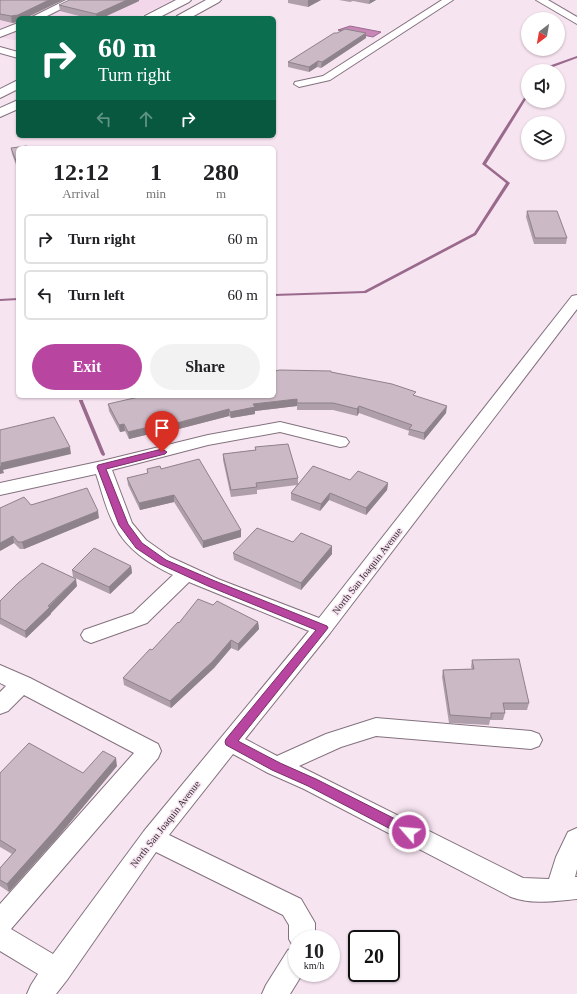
<!DOCTYPE html>
<style>
:root{--surface:#fff;--page:#f2f2f2;--text:#202124;--muted:#757577;--line:#e0e0e0;--accent:#b846a1}
body{margin:0;font-family:"Times New Roman",serif;background:var(--page);color:var(--text);height:100vh;display:flex;flex-direction:column;font-size:15px;white-space:nowrap}
*{box-sizing:border-box;margin:0}
p{font-size:13px;color:var(--muted)}
.icon{flex:none;width:22px;height:22px;fill:none;stroke:currentColor;stroke-width:2;stroke-linecap:round;stroke-linejoin:round}
.map{position:relative;flex:1;overflow:hidden}
.panel{position:absolute;left:16px;top:146px;width:260px;height:252px;display:flex;flex-direction:column;background:var(--surface);border-radius:6px;box-shadow:0 1px 3px #0004}
.panel>*{flex:none}
.hud{position:absolute;left:16px;top:16px;width:260px;height:122px;border-radius:6px;box-shadow:0 1px 3px #0004;background:#0b6e4f;color:#fff;overflow:hidden}
.needle{width:26px;rotate:211deg}
.controls{position:absolute;left:521px;top:12px;display:grid;gap:8px}
.controls a{display:grid;place-items:center;width:44px;height:44px;border-radius:50%;background:var(--surface);box-shadow:0 1px 3px #0004;font-size:20px}
.speed{position:absolute;left:288px;top:930px;display:flex;gap:8px;font-size:20px;font-weight:700;text-align:center}
.speed>*{display:grid;place-content:center;width:52px;height:52px;border-radius:50%;background:var(--surface);box-shadow:0 1px 3px #0004;line-height:1}
.speed small{font-size:10px;font-weight:400}
.speed .limit{border:2px solid #111;border-radius:6px;background:#fff;color:#111}
.pin{position:absolute;display:grid;place-items:center;width:34px;height:34px;color:#fff;margin:-41px -17px;border-radius:50% 50% 50% 0;rotate:-45deg;box-shadow:0 0 4px #0007}
.pin .icon{rotate:45deg}
.me{position:absolute;width:44px;margin:-22px;rotate:297deg;stroke-linejoin:round;filter:drop-shadow(0 0 3px #0008)}
.turn{display:flex;align-items:center;gap:14px;height:84px;padding:0 16px;font-size:18px}
.turn .icon{width:52px;height:52px;stroke-width:2.5}
.turn b{display:block;font-size:28px;line-height:34px}
.lanes{display:flex;align-items:center;height:38px;padding:0 16px;background:#0003;justify-content:center;gap:20px;direction:ltr}
.lanes .off{opacity:.35}
.eta{display:flex;justify-content:space-evenly;align-items:center;height:68px;text-align:center}
.eta b{font-size:24px;font-weight:800;line-height:28px}
.button{display:flex;gap:8px;margin-top:auto;padding:8px 16px}
.button a{flex:1;height:46px;border-radius:24px;background:var(--accent);color:#fff;font-size:16px;font-weight:800;line-height:46px;text-align:center}
.button a+a{background:var(--page);color:var(--text)}
ul{padding:0;list-style:none}
li{display:flex;align-items:center;gap:12px;height:50px;margin:0 8px 6px;padding:0 8px;border:2px solid var(--line);border-radius:6px}
li div{flex:1}
li b{display:block;font-size:15px}
li em{font-style:normal}
.map>svg:first-child{display:block}
.built{fill:#f1d7e9}
.water{fill:#c887b7;stroke:#9a6a8d}
.lines{fill:none;stroke-linecap:round;stroke-linejoin:round}
.stream{fill:#9a6a8d;fill-rule:evenodd}
.minor-casing{stroke:#83727e;stroke-width:2}
.major-casing{stroke:#83727e;stroke-width:2}
.minor{fill:#fff;fill-rule:evenodd}
.major{fill:#fff;fill-rule:evenodd}
.wall{fill:#af9faa}
.shaded-wall{fill:#8e828b}
.building{fill:#cbb9c6;stroke:#8e828b}
.route{fill:#b846a1;stroke:#782e69}
.labels{text-anchor:middle;dominant-baseline:central;stroke-width:3;stroke-linejoin:round;paint-order:stroke}
.street-label{font-size:10px;fill:#2f272c;stroke:#f7e4f1}
</style>
<div class="map">
<svg width="577" height="994" viewBox="0 0 577 994">
<rect width="100%" height="100%" fill="#f7e4f1"/>
<!-- built -->
<path class="built" d="M 7,0 L 173,0 L 136,18 L 18,18 L 18,41 L 0,37 L 0,3 Z"/>
<!-- water -->
<path class="water" d="M 350,26 L 381,32 L 373,37 L 338,30 Z"/>
<g class="lines">
<!-- stream -->
<g class="stream">
<path d="M 577,56 L 577,58 L 545,70 L 544,71 L 541,71 L 543,68 Z"/>
<path d="M 527,93 L 528,93 L 528,96 L 486,164 L 510,183 L 476,235 L 366,293 L 274,296 L 274,294 L 364,291 L 474,233 L 506,183 L 482,164 Z"/>
<path d="M 18,298 L 18,300 L 0,301 L 0,299 Z"/>
<path d="M 79,400 L 83,400 L 83,401 L 105,454 L 105,455 L 103,456 L 101,454 L 79,401 Z"/>
</g>
<!-- minor casing -->
<g class="minor-casing">
<g id="minor">
<path d="M 66,0 L 79,0 L 43,18 L 30,18 Z"/>
<path d="M 442,0 L 453,0 L 330,80 L 299,87 L 294,84 L 295,82 L 323,76 Z"/>
<path d="M 536,0 L 548,0 L 577,17 L 577,24 Z"/>
<path d="M 18,23 L 18,30 L 0,37 L 0,30 Z"/>
<path d="M 0,47 L 18,52 L 18,58 L 0,53 Z"/>
<path d="M 577,295 L 577,309 L 330,633 L 245,739 L 277,756 L 326,734 L 376,718 L 531,731 L 539,734 L 542,740 L 539,746 L 531,749 L 376,736 L 341,747 L 299,766 L 523,878 L 549,879 L 556,857 L 568,832 L 577,828 L 577,869 L 575,877 L 577,877 L 577,899 C 555,901 532,905 511,897 L 304,789 L 268,773 L 233,754 L 169,835 L 301,899 L 315,923 L 315,939 L 297,939 L 297,973 L 303,973 L 290,994 L 262,994 L 266,985 L 288,950 L 294,948 L 289,939 L 289,925 L 283,915 L 156,852 L 67,980 L 56,994 L 27,994 L 31,985 L 38,974 L 0,951 L 0,904 L 134,753 L 24,695 L 8,711 L 0,714 L 0,692 L 6,686 L 0,683 L 0,665 L 30,678 L 158,744 L 161,751 L 158,758 L 11,929 L 53,954 L 144,831 L 309,631 L 189,582 L 147,623 L 91,643 L 84,640 L 81,635 L 84,630 L 133,613 L 173,575 C 150,564 127,550 115,526 C 106,511 102,491 96,474 L 0,495 L 0,483 L 102,461 L 208,435 L 280,422 L 346,438 L 349,442 L 346,446 L 340,447 L 280,432 L 208,445 L 112,470 L 132,523 L 146,540 L 170,557 L 218,579 L 319,618 L 572,296 Z"/>
</g>
</g>
<!-- major casing -->
<g class="major-casing">
<g id="major">
<path d="M 176,0 L 191,0 L 189,2 L 158,18 L 143,18 L 145,16 Z"/>
<path d="M 206,0 L 221,0 L 219,2 L 190,18 L 175,18 L 177,16 Z"/>
<path d="M 18,80 L 18,89 L 0,98 L 0,89 Z"/>
<path d="M 18,100 L 18,109 L 0,117 L 0,108 Z"/>
</g>
</g>
<!-- minor -->
<use href="#minor" class="minor"/>
<!-- major -->
<use href="#major" class="major"/>
</g>
<!-- wall -->
<g class="wall">
<path d="M 0,0 L 63,0 L 12,23 L 0,20 Z"/>
<path d="M 288,0 L 321,0 L 308,7 L 288,3 Z"/>
<path d="M 339,0 L 376,0 L 369,4 L 353,1 L 350,2 Z"/>
<path d="M 139,1 L 102,18 L 87,18 L 60,11 L 59,5 Z"/>
<path d="M 337,33 L 366,33 L 366,38 L 321,68 L 317,67 L 309,72 L 288,67 L 288,62 Z"/>
<path d="M 11,148 L 18,148 L 18,170 L 12,154 Z"/>
<path d="M 527,211 L 567,238 L 566,244 L 534,244 L 526,217 Z"/>
<path d="M 331,372 L 416,396 L 446,413 L 424,440 L 408,435 L 409,431 L 359,413 L 357,416 L 333,410 L 297,410 L 297,406 L 255,411 L 255,414 L 231,418 L 229,416 L 163,433 L 162,431 L 129,439 L 125,431 L 120,432 L 109,411 L 108,404 Z"/>
<path d="M 255,447 L 298,478 L 298,483 L 350,480 L 388,483 L 387,490 L 366,515 L 329,500 L 320,511 L 291,500 L 291,493 L 297,485 L 257,490 L 257,494 L 231,497 L 223,460 L 223,454 L 255,450 Z"/>
<path d="M 147,469 L 161,469 L 241,530 L 241,537 L 203,548 L 174,502 L 140,510 L 128,485 L 127,478 L 148,474 Z"/>
<path d="M 31,505 L 99,518 L 24,549 L 20,549 L 14,543 L 0,551 Z"/>
<path d="M 332,546 L 332,554 L 301,590 L 234,560 L 233,553 Z"/>
<path d="M 131,566 L 132,573 L 110,594 L 73,577 L 72,570 Z"/>
<path d="M 77,586 L 51,613 L 51,614 L 26,638 L 0,624 L 0,601 Z"/>
<path d="M 213,605 L 258,622 L 259,629 L 238,651 L 231,648 L 214,668 L 171,708 L 124,685 L 123,678 L 152,650 L 179,623 Z"/>
<path d="M 472,660 L 529,703 L 527,710 L 504,710 L 505,713 L 503,720 L 490,720 L 489,725 L 449,723 L 442,677 L 443,670 L 472,669 L 471,667 Z"/>
<path d="M 117,766 L 58,837 L 9,892 L 0,886 L 0,868 L 12,854 L 0,847 L 0,773 L 83,773 Z"/>
</g>
<!-- shaded-wall -->
<g class="shaded-wall">
<path d="M 49,0 L 63,0 L 26,18 L 18,18 L 18,22 L 12,23 L 11,16 Z"/>
<path d="M 127,0 L 139,0 L 139,1 L 102,18 L 97,18 L 96,14 Z"/>
<path d="M 308,0 L 321,0 L 308,7 Z"/>
<path d="M 370,0 L 376,0 L 369,4 Z"/>
<path d="M 366,33 L 366,38 L 321,68 L 322,62 Z"/>
<path d="M 318,61 L 317,67 L 309,72 L 309,67 Z"/>
<path d="M 297,399 L 297,406 L 255,411 L 255,414 L 231,418 L 230,412 L 253,404 Z"/>
<path d="M 359,406 L 359,413 L 357,416 L 357,409 Z"/>
<path d="M 447,406 L 446,413 L 424,440 L 424,433 Z"/>
<path d="M 229,409 L 229,416 L 163,433 L 162,427 Z"/>
<path d="M 124,424 L 125,431 L 120,432 L 119,425 Z"/>
<path d="M 161,424 L 162,431 L 129,439 L 128,432 Z"/>
<path d="M 70,447 L 71,454 L 3,470 L 4,473 L 0,474 L 0,466 L 1,463 Z"/>
<path d="M 388,483 L 387,490 L 366,515 L 366,508 Z"/>
<path d="M 330,493 L 329,500 L 320,511 L 321,504 Z"/>
<path d="M 174,495 L 174,502 L 140,510 L 139,503 Z"/>
<path d="M 98,511 L 99,518 L 24,549 L 22,542 Z"/>
<path d="M 241,530 L 241,537 L 203,548 L 203,541 Z"/>
<path d="M 13,536 L 14,543 L 0,551 L 0,543 Z"/>
<path d="M 332,546 L 332,554 L 301,590 L 301,583 Z"/>
<path d="M 131,566 L 132,573 L 110,594 L 109,587 Z"/>
<path d="M 76,579 L 77,586 L 51,613 L 51,614 L 26,638 L 25,631 Z"/>
<path d="M 258,622 L 259,629 L 238,651 L 238,644 Z"/>
<path d="M 231,640 L 231,648 L 214,668 L 171,708 L 170,701 Z"/>
<path d="M 116,758 L 117,766 L 58,837 L 9,892 L 7,884 Z"/>
</g>
<!-- building -->
<g class="building">
<path d="M 0,0 L 49,0 L 18,15 L 11,16 L 0,14 Z"/>
<path d="M 69,0 L 127,0 L 96,14 L 59,5 Z"/>
<path d="M 345,29 L 366,33 L 322,62 L 318,61 L 309,67 L 288,62 L 334,33 L 337,33 Z"/>
<path d="M 27,146 L 28,148 L 18,148 L 18,166 L 11,148 Z"/>
<path d="M 527,211 L 557,211 L 567,238 L 535,238 Z"/>
<path d="M 280,370 L 331,371 L 331,372 L 392,384 L 416,392 L 413,395 L 447,406 L 424,433 L 409,429 L 412,425 L 359,406 L 357,409 L 333,403 L 297,403 L 297,399 L 253,404 L 255,407 L 230,412 L 229,409 L 162,427 L 161,424 L 128,432 L 124,424 L 119,425 L 108,404 L 143,396 L 274,396 L 274,371 Z"/>
<path d="M 54,417 L 70,447 L 1,463 L 2,466 L 0,466 L 0,430 Z"/>
<path d="M 288,444 L 298,478 L 256,483 L 257,487 L 231,490 L 223,454 L 256,450 L 255,447 Z"/>
<path d="M 199,459 L 241,530 L 203,541 L 174,495 L 139,503 L 127,478 L 148,473 L 147,469 L 160,466 L 161,469 Z"/>
<path d="M 313,466 L 350,480 L 358,471 L 388,483 L 366,508 L 330,493 L 321,504 L 291,493 Z"/>
<path d="M 87,488 L 98,511 L 22,542 L 18,542 L 13,536 L 0,543 L 0,508 L 24,497 L 31,505 Z"/>
<path d="M 257,528 L 293,542 L 301,533 L 332,546 L 301,583 L 233,553 Z"/>
<path d="M 94,548 L 131,566 L 109,587 L 72,570 Z"/>
<path d="M 42,563 L 76,579 L 48,606 L 50,607 L 25,631 L 0,618 L 0,601 L 17,584 Z"/>
<path d="M 198,599 L 213,605 L 217,601 L 258,622 L 238,644 L 231,640 L 213,661 L 170,701 L 123,678 L 150,649 L 152,650 L 178,622 L 179,623 Z"/>
<path d="M 519,659 L 529,703 L 503,703 L 505,713 L 491,713 L 491,718 L 450,715 L 443,670 L 474,669 L 472,660 Z"/>
<path d="M 29,743 L 83,773 L 103,751 L 116,758 L 56,829 L 7,884 L 0,880 L 0,868 L 16,850 L 0,840 L 0,773 Z"/>
</g>
<!-- route -->
<path class="route" d="M 162,449 L 167,452 L 165,454 L 106,469 L 128,524 L 142,543 L 166,560 L 215,581 L 327,626 L 328,628 L 238,741 L 280,763 L 316,779 L 413,828 L 415,832 L 413,836 L 409,837 L 404,836 L 308,786 L 272,770 L 226,745 L 225,742 L 226,739 L 316,630 L 208,586 L 160,564 L 136,548 L 119,525 L 97,467 L 98,465 Z"/>
<g class="labels">
<!-- street labels -->
<g class="street-label">
<text transform="translate(367 571) rotate(-52)">North San Joaquin Avenue</text>
<text transform="translate(165 824) rotate(-52)">North San Joaquin Avenue</text>
</g>
</g>
</svg>
<div class="controls">
<a><svg class="needle" viewBox="-14 -14 28 28"><path d="M0-13l5 13h-10z" fill="#e53935"/><path d="M0 13l5-13h-10z" fill="#757577"/></svg></a>
<a><svg class="icon" aria-label="sound" viewBox="0 0 24 24"><path d="M4 9h4l5-4v14l-5-4H4zM17 9q2 3 0 6"/></svg></a>
<a><svg class="icon" aria-label="layers" viewBox="0 0 24 24"><path d="M12 4l9 5-9 5-9-5zM3 14l9 5 9-5"/></svg></a>
</div>
<div class="speed"><div>10<small>km/h</small></div><div class="limit">20</div></div>
<div class="pin" style="left:162px;top:452px;background:#d93025"><svg class="icon" aria-label="arrive" viewBox="0 0 24 24"><path d="M6 21V4h12l-3 4 3 4H6"/></svg></div>
<svg class="me" style="left:409px;top:832px" viewBox="-20 -20 40 40"><circle r="17" fill="#b846a1" stroke="#fff" stroke-width="3"/><path d="M0-11L8 9 0 5-8 9z" fill="#fff"/></svg>
<div class="hud">
<div class="turn"><svg class="icon" aria-label="right" viewBox="0 0 24 24"><path d="M7 20v-9h11M14 6l5 5-5 5"/></svg><div><b>60 m</b>Turn right</div></div>
<div class="lanes"><svg class="icon off" aria-label="left" viewBox="0 0 24 24"><path d="M17 20v-9H6M10 6l-5 5 5 5"/></svg><svg class="icon off" aria-label="ahead" viewBox="0 0 24 24"><path d="M12 20V5M6 11l6-6 6 6"/></svg><svg class="icon" aria-label="right" viewBox="0 0 24 24"><path d="M7 20v-9h11M14 6l5 5-5 5"/></svg></div>
</div>
<section class="panel">
<div class="eta">
<div><b>12:12</b><p>Arrival</p></div>
<div><b>1</b><p>min</p></div>
<div><b>280</b><p>m</p></div>
</div>
<ul>
<li><svg class="icon" aria-label="right" viewBox="0 0 24 24"><path d="M7 20v-9h11M14 6l5 5-5 5"/></svg><div><b>Turn right</b></div><em>60 m</em></li>
<li><svg class="icon" aria-label="left" viewBox="0 0 24 24"><path d="M17 20v-9H6M10 6l-5 5 5 5"/></svg><div><b>Turn left</b></div><em>60 m</em></li>
</ul>
<div class="button"><a>Exit</a><a>Share</a></div>
</section>
</div>
